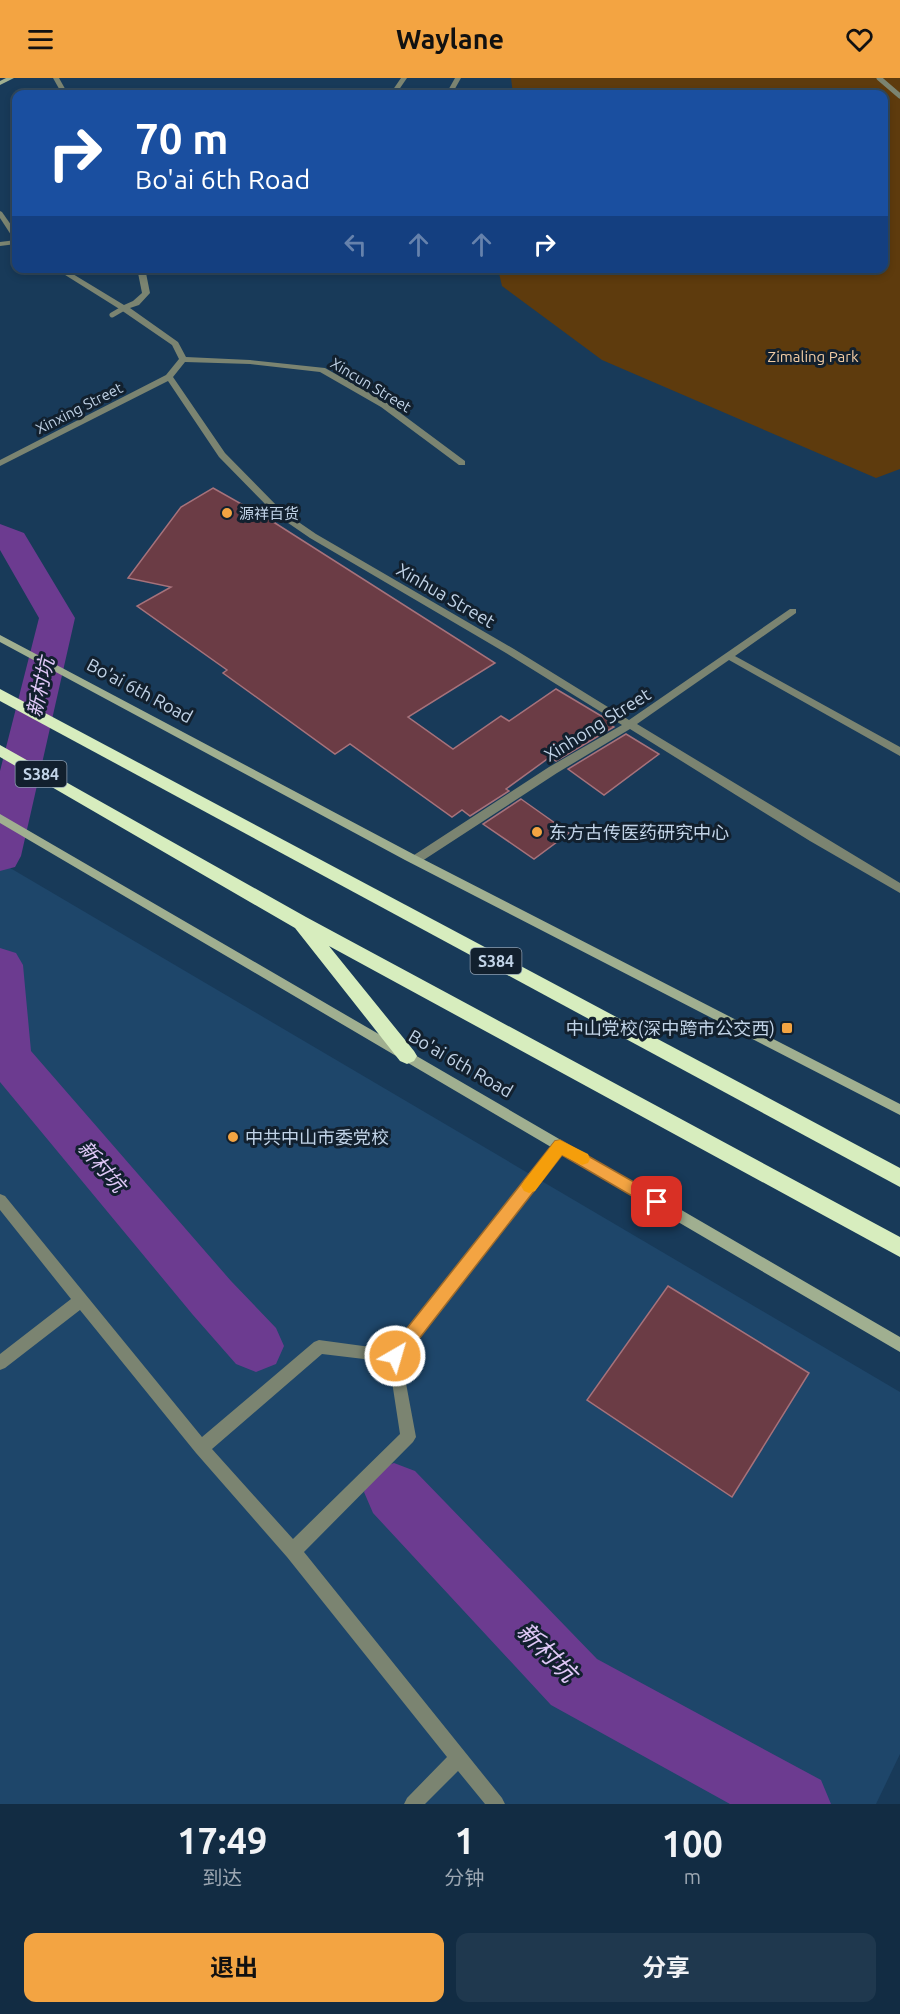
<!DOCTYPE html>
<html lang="zh">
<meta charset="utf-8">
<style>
:root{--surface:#122c43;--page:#1f384e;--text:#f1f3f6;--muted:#9ca7b2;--line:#31485c;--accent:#f3a442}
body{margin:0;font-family:Ubuntu,"Noto Sans SC",sans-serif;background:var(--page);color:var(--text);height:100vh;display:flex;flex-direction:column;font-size:22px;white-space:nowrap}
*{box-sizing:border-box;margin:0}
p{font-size:20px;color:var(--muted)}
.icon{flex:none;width:33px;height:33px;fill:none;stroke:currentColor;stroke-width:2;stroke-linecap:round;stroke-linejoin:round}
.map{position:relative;height:1726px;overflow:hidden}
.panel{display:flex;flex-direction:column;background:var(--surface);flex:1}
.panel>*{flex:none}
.top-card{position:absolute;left:12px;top:12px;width:876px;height:183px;border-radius:12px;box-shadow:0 3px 9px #0003,0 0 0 2px var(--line);background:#1a4fa0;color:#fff;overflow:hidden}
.pin{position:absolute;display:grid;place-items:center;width:51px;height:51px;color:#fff;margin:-26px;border-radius:12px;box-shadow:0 3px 9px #0006}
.me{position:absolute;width:66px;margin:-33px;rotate:38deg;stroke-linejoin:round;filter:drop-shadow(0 0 4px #0008)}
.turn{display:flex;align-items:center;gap:21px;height:126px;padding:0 24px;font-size:27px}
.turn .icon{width:78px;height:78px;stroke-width:2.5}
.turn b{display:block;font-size:42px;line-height:51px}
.lanes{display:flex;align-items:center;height:57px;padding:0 24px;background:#0003;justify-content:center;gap:30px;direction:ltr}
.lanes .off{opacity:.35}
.eta{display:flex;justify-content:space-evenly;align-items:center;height:102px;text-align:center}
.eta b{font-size:36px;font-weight:700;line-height:42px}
.cta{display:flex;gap:12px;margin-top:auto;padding:12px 24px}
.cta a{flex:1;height:69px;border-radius:12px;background:var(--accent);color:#111;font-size:24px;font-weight:700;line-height:69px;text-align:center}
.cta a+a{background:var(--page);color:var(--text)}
header{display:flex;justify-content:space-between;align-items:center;height:78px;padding:0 24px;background:var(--accent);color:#111;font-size:27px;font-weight:700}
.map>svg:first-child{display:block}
.built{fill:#1e466a}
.green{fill:#5e3b0d}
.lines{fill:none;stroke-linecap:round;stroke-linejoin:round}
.river{fill:#6c3b90;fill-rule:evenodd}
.building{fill:#6b3c45;stroke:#a6727b;stroke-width:1.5}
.lane{stroke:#7b8471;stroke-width:5}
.street{fill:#7b8471;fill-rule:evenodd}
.secondary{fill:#a0af90;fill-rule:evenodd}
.highway{fill:#d7edbe;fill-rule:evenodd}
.route{fill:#f3a442;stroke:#9e6b2b;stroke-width:1.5}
.slow{fill:#f59e0b}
.poi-dot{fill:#f3a442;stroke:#12202e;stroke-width:2}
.labels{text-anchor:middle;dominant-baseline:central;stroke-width:6;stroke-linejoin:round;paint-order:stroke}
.far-park-label{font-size:15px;fill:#f3cda5;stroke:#12202e}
.far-street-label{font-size:15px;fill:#c1d3e7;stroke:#12202e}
.far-poi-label{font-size:15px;fill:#c1d3e7;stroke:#12202e;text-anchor:start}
.shield{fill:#12202e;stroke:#8c9db0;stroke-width:1.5}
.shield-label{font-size:16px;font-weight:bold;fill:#c1d3e7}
.street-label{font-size:18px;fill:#c1d3e7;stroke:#12202e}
.poi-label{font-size:18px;fill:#c1d3e7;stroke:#12202e;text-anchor:start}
.water-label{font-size:20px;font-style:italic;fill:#e1c9f8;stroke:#12202e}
.near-water-label{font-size:24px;font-style:italic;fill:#e1c9f8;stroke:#12202e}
</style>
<header><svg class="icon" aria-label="menu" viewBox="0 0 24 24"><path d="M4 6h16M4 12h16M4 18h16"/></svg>Waylane<svg class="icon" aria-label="heart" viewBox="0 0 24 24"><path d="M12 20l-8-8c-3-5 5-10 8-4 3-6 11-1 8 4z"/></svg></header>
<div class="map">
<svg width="900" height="1726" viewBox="0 0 900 1726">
<rect width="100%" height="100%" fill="#183a59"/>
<!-- built -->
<path class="built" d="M 0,784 L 900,1314 L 900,1676 L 876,1726 L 0,1726 Z"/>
<!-- green -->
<path class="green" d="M 511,0 L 900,0 L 900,391 L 876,400 L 602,282 L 502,208 L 498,191 L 884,190 L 884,16 L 513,16 Z"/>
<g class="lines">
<!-- river -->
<g class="river">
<path d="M 0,446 L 24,455 L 75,540 L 21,778 L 15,789 L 0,793 L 0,693 L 39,540 L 0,472 Z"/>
<path d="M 0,870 L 16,875 L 23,887 L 31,973 L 231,1203 L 276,1250 L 284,1268 L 276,1286 L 256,1294 L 236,1286 L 193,1237 L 0,1004 Z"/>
<path d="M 394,1385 L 415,1393 L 597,1581 L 821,1702 L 831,1726 L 730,1726 L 551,1627 L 373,1435 L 364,1414 L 373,1393 Z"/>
</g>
</g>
<!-- building -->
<g class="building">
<path d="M 213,410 L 275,445 L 495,585 L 408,639 L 453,671 L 501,638 L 509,643 L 556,611 L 613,645 L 611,647 L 614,649 L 556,683 L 550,679 L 506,711 L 509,713 L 470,738 L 462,732 L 452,739 L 350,666 L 335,676 L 223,595 L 227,592 L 137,528 L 171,509 L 128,500 L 181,429 Z"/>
<path d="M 626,656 L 659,676 L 604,717 L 568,691 Z"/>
<path d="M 521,721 L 569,755 L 534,781 L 483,746 Z"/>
<path d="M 668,1208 L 809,1295 L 732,1419 L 587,1322 Z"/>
</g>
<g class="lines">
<!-- lane -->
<g class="lane">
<path d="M 879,0 L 900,18"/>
<path d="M 112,237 L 124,230"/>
</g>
<!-- street -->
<g class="street">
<path d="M 53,0 L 59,0 L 68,16 L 62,16 Z"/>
<path d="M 401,0 L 407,0 L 396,16 L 390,16 Z"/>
<path d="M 455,0 L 461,0 L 452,16 L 446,16 Z"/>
<path d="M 0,133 L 2,134 L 16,154 L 16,160 L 13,160 L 0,140 Z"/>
<path d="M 16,162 L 16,166 L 0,168 L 0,164 Z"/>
<path d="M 54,190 L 63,190 L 124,227 L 133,223 L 142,215 L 137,190 L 145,190 L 150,215 L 139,227 L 130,230 L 178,264 L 186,279 L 250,282 L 325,290 L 387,325 L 465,383 L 465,387 L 459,387 L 381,329 L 320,294 L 250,286 L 185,284 L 173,299 L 225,375 L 281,432 L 316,456 L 514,571 L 629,642 L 790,531 L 796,531 L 796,535 L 735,578 L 900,669 L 900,678 L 729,582 L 637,646 L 900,805 L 900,815 L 810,763 L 630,651 L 557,695 L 419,785 L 411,785 L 409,782 L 411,779 L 549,689 L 622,647 L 506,575 L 310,460 L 275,436 L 219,379 L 168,303 L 0,388 L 0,382 L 166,297 L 179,281 L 172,267 L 121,232 Z"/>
<path d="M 0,1116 L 5,1118 L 202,1359 L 314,1264 L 319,1262 L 400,1273 L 416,1359 L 413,1364 L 304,1474 L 502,1720 L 505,1726 L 485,1726 L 458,1693 L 425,1726 L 404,1726 L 407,1720 L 447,1679 L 287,1479 L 196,1375 L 80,1232 L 5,1290 L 0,1292 L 0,1276 L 71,1221 L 0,1132 ZM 322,1276 L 389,1284 L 400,1356 L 293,1461 L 212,1371 Z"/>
</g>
<!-- secondary -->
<g class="secondary">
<path d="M 6,0 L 14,0 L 0,7 L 0,3 Z"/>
<path d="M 0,557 L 413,776 L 900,1026 L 900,1037 L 405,782 L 0,564 Z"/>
<path d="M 0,736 L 900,1259 L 900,1274 L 562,1076 L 400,1283 L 395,1285 L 390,1283 L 388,1278 L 390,1273 L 551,1069 L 0,745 Z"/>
</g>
<!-- highway -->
<g class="highway">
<path d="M 0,611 L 900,1090 L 900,1109 L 0,623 Z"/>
<path d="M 0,667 L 306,839 L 900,1159 L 900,1179 L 329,868 L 414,973 L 417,978 L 414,983 L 407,986 L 400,983 L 295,850 L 0,679 Z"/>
</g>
</g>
<!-- route -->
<path class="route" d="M 560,1062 L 662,1120 L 665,1124 L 662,1129 L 657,1131 L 651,1129 L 562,1077 L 401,1284 L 395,1286 L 389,1284 L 387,1278 L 389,1273 L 555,1063 Z"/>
<!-- slow -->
<path class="slow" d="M 560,1062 L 588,1076 L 590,1081 L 588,1085 L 582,1087 L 562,1077 L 535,1113 L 529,1115 L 524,1113 L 521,1108 L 524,1103 L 555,1063 Z"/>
<!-- markers -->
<g class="poi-dot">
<circle cx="227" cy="435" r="6"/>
<circle cx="537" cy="754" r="6"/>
<rect x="781" y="944" width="12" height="12" rx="3"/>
<circle cx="233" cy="1059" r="6"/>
</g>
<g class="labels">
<!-- far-park labels -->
<g class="far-park-label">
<text x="813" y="278">Zimaling Park</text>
</g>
<!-- far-street labels -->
<g class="far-street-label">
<text transform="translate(371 307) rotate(31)">Xincun Street</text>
<text transform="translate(79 330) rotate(-27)">Xinxing Street</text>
</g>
<!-- far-poi labels -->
<g class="far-poi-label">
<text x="239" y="435">源祥百货</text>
</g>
<!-- shield labels -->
<g class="shield">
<rect x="15.5" y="683" width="51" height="26" rx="4.5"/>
<rect x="470.5" y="870" width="51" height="26" rx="4.5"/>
</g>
<g class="shield-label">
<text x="41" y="696">S384</text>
<text x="496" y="883">S384</text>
</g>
<!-- street labels -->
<g class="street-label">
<text transform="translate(446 517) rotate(30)">Xinhua Street</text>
<text transform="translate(140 612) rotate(28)">Bo'ai 6th Road</text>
<text transform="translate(597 646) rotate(-32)">Xinhong Street</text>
<text transform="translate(461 985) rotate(30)">Bo'ai 6th Road</text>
</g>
<!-- poi labels -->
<g class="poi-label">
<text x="549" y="754">东方古传医药研究中心</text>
<text x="775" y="950" text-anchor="end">中山党校(深中跨市公交西)</text>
<text x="245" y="1059">中共中山市委党校</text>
</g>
<!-- water labels -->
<g class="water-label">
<text transform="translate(40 609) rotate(-77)">新村坑</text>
<text transform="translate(102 1088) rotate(49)">新村坑</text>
</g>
<!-- near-water labels -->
<g class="near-water-label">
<text transform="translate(547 1574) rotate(45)">新村坑</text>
</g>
</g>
</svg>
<div class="pin" style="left:657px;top:1124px;background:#d93025"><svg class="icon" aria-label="arrive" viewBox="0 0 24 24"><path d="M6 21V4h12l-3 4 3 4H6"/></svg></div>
<svg class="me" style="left:395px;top:1278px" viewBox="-20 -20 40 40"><circle r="17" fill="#f3a442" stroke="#fff" stroke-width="3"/><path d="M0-11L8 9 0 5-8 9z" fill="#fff"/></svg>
<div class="top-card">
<div class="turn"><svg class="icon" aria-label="right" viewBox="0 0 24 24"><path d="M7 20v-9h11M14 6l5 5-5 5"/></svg><div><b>70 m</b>Bo'ai 6th Road</div></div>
<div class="lanes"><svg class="icon off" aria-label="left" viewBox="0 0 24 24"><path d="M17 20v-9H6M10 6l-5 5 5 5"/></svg><svg class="icon off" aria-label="ahead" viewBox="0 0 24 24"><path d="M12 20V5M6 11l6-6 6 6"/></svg><svg class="icon off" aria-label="ahead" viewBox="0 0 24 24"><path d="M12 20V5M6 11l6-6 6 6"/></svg><svg class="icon" aria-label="right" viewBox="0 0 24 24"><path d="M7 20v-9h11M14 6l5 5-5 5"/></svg></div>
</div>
</div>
<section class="panel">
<div class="eta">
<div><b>17:49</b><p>到达</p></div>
<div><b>1</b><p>分钟</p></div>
<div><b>100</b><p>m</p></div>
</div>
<div class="cta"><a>退出</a><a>分享</a></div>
</section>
